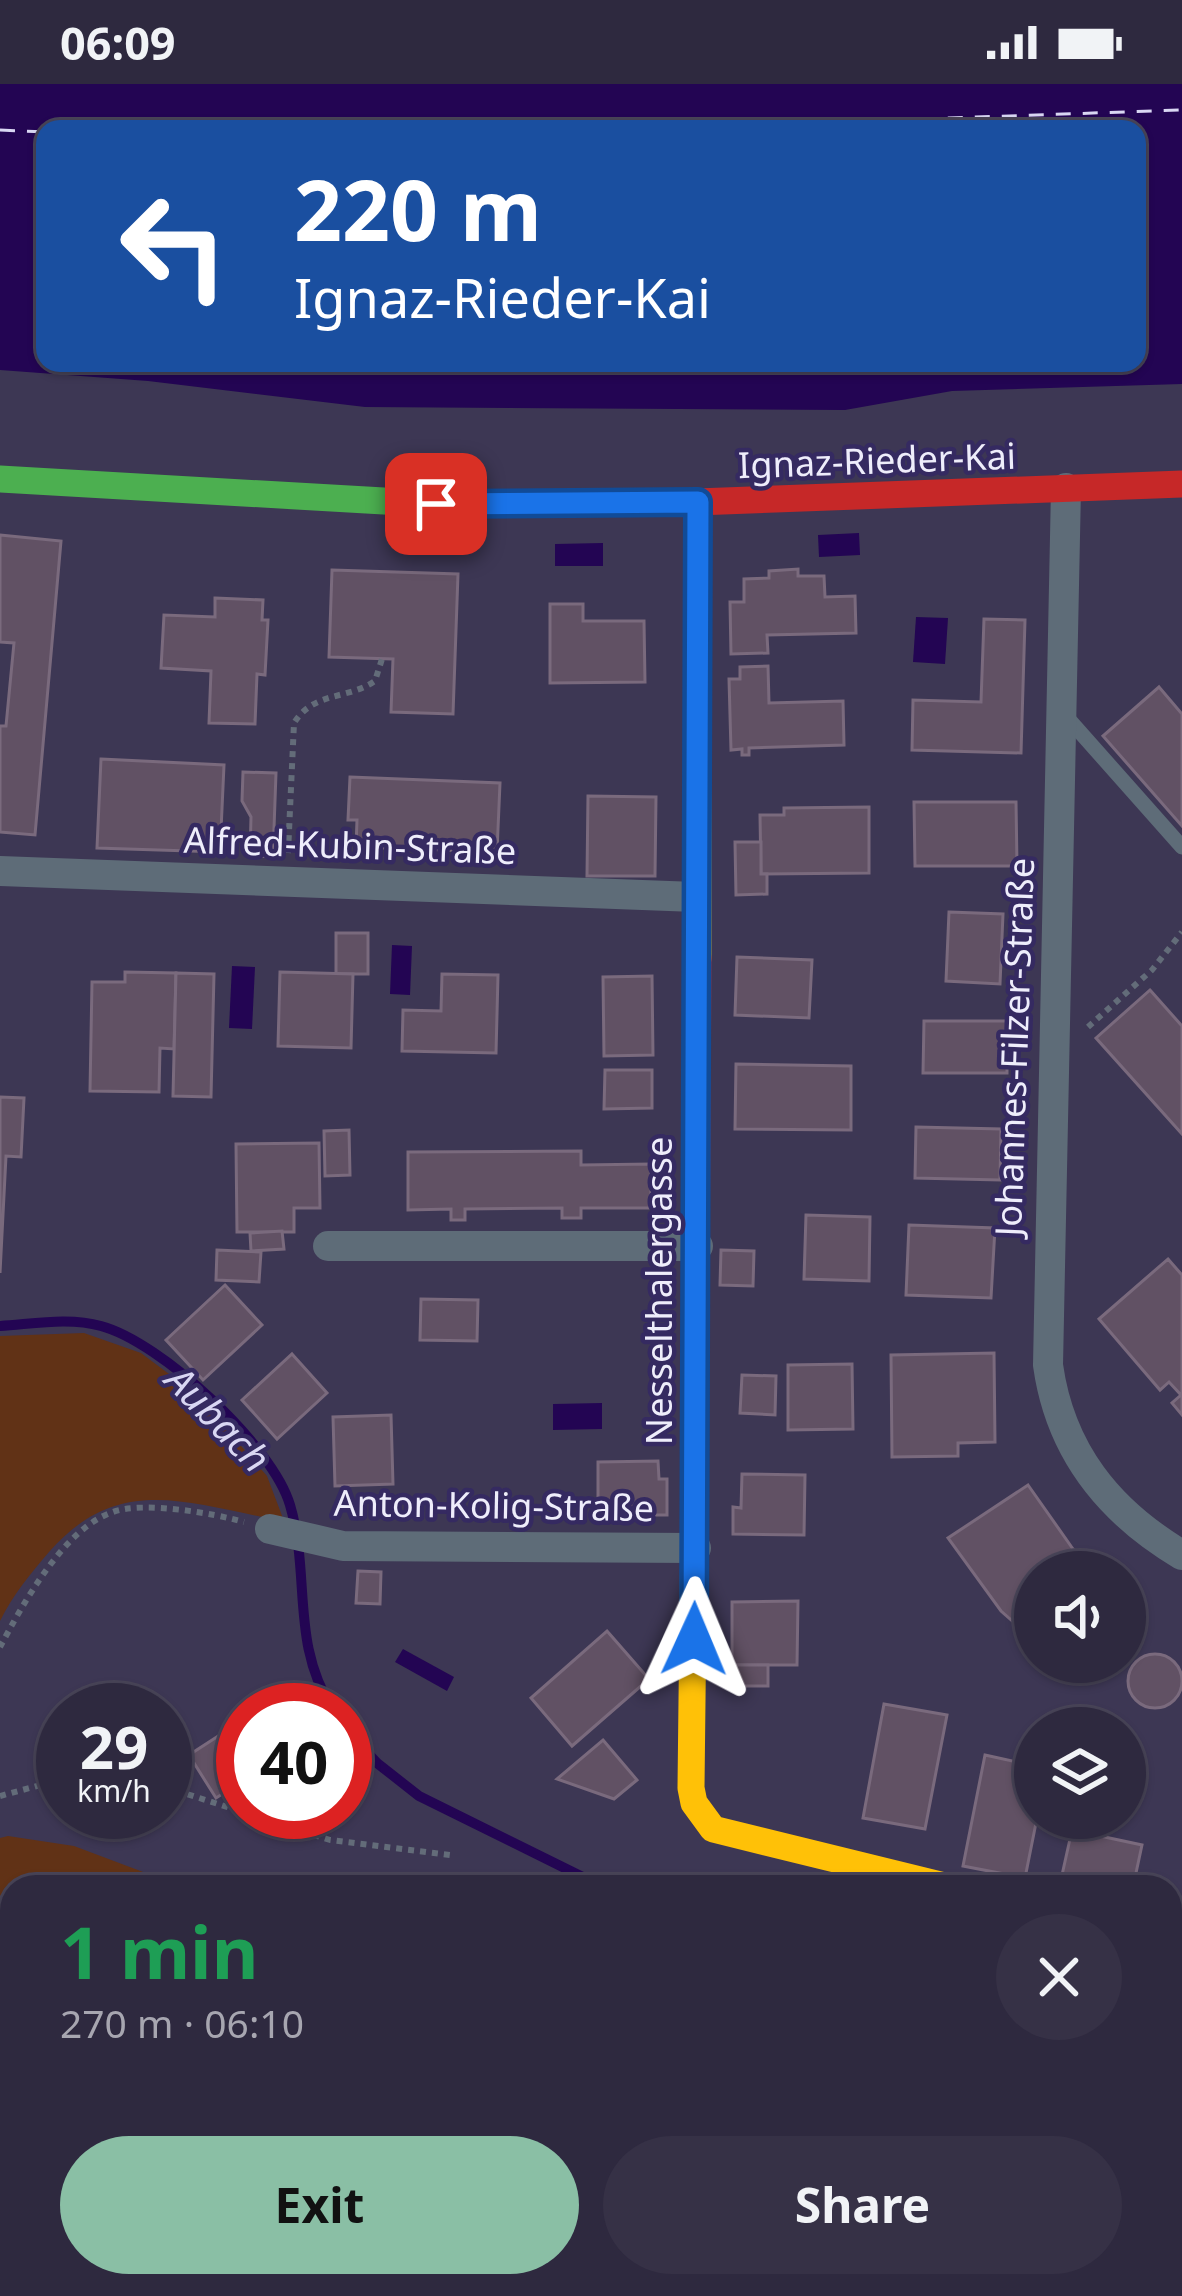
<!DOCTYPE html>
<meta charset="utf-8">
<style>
:root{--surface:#2e293f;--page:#363146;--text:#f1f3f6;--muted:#a7a6b0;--line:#494559;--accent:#8abfa5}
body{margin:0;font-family:"Noto Sans",sans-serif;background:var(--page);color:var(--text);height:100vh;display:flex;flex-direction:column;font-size:45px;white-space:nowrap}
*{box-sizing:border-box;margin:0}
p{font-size:39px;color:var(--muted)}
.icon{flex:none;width:66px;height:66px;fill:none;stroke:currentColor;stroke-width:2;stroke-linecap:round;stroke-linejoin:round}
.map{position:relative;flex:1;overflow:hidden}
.drawer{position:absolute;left:0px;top:1791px;width:1182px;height:423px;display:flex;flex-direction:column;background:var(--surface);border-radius:36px 36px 0 0;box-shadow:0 3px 9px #0004,0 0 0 3px var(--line)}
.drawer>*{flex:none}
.guide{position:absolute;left:36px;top:36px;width:1110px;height:252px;border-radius:24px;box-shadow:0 3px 9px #0004,0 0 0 3px var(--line);background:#1a4fa0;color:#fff;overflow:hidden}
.fabs{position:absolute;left:1014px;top:1467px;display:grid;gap:24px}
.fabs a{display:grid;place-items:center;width:132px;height:132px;border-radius:50%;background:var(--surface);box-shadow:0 3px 9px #0004,0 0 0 3px var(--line);font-size:60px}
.speed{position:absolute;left:36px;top:1599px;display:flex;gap:24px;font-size:60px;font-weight:700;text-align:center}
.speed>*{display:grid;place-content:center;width:156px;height:156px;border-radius:50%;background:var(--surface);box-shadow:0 3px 9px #0004,0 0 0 3px var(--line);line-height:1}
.speed small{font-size:30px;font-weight:400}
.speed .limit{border:18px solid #d22;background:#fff;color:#111}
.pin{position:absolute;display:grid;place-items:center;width:102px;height:102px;color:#fff;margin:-51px;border-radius:24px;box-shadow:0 6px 18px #0006}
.me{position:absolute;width:132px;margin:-66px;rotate:1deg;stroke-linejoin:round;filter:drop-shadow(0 0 9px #0008)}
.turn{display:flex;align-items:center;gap:42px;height:252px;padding:0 60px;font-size:54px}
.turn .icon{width:156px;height:156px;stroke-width:2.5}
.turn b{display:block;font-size:84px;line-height:102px}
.round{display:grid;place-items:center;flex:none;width:126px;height:126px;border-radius:63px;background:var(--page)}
.headline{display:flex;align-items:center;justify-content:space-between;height:204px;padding:0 60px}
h1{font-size:72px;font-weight:700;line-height:90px;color:#1e9e55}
.button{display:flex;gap:24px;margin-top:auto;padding:24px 60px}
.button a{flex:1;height:138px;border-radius:72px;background:var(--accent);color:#111;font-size:48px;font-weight:700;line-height:138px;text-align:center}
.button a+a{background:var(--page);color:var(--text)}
.status{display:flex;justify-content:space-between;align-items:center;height:84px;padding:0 60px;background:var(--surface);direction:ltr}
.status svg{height:33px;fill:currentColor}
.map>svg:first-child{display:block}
.green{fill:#613216}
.water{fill:#230553;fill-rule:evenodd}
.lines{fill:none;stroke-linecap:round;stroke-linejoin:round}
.stream{stroke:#230553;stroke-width:10}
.ferry{stroke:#d9d7f3;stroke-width:3;stroke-dasharray:15 12;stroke-linecap:butt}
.building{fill:#615164;stroke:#7a6a7d;stroke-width:3}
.path{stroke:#636c79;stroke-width:6;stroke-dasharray:6 6;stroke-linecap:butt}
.lane{stroke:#5e6c78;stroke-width:15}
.street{stroke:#5e6c78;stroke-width:30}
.fast{stroke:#4caf50;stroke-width:27}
.slow{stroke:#ffc107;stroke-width:27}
.jam{stroke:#c62828;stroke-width:27}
.route-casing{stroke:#114b97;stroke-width:30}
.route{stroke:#1a73e8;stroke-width:21}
.labels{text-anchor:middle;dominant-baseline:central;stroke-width:9;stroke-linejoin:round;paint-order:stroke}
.street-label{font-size:36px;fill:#eeedfb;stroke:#352a61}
.water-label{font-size:39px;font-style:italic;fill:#d9d7f3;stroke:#352a61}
</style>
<div class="status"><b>06:09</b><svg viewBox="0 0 49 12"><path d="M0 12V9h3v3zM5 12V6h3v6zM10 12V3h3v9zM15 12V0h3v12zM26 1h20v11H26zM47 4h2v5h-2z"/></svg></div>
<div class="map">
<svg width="1182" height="2212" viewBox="0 0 1182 2212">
<rect width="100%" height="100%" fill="#3d3754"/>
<!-- green -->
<g class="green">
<path d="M 84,1249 L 141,1269 L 197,1311 L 267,1392 L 284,1437 C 190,1421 120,1387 49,1468 C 30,1490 13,1511 0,1537 L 0,1252 Z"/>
<path d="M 8,1752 L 74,1762 L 183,1803 L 12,1803 L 12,2202 L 1170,2202 L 1170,2097 L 1182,2100 L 1182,2212 L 0,2212 L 0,1754 Z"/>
</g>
<!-- water -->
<g class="water">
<path d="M 0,0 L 1182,0 L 1182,300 L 952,307 L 845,326 L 365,323 L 148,297 L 0,286 ZM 1137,45 L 1137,279 L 45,279 L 45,45 Z"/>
<path d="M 859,449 L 860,471 L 819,473 L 818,451 Z"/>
<path d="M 603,459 L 603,482 L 555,482 L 555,460 Z"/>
<path d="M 916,533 L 948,534 L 945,580 L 913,578 Z"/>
<path d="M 392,861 L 412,862 L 410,911 L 390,910 Z"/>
<path d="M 232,882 L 255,883 L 252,945 L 229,944 Z"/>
<path d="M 602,1319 L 602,1345 L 553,1346 L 553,1320 Z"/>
<path d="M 403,1565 L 454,1593 L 447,1607 L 395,1578 Z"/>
</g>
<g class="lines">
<!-- stream -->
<g class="stream">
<path d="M 0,1242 C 33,1240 69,1233 101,1242 C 161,1258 273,1362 290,1421 C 311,1492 290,1559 333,1626"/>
<path d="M 345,1645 L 377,1679 L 419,1712 L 603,1803"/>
<path d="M 1170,2033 L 1182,2035"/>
</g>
<!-- ferry -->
<g class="ferry">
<path d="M 624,45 L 1182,26"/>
<path d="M 0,46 L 45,48"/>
</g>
</g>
<!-- building -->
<g class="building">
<path d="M 0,451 L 61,457 L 35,751 L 0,748 L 0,642 L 6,642 L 14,559 L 0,558 Z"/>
<path d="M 798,485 L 798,492 L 824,492 L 825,513 L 855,512 L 856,549 L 767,551 L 768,569 L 731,570 L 730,518 L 744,518 L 744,495 L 769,494 L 769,487 Z"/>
<path d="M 332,486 L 458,490 L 453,630 L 391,628 L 393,575 L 329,573 Z"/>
<path d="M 215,514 L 263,516 L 262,536 L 268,536 L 265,591 L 257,590 L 255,640 L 209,639 L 211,587 L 161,584 L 164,531 L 215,533 Z"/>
<path d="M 550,520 L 583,520 L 583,537 L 644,537 L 645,598 L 550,599 Z"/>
<path d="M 984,535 L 1025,536 L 1021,669 L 912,666 L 913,616 L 981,618 Z"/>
<path d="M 768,582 L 769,619 L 843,617 L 844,661 L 749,664 L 749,671 L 742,671 L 742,665 L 731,666 L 729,595 L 740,595 L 740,583 Z"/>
<path d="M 1159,603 L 1182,630 L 1182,742 L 1103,652 Z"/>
<path d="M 101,675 L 224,681 L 220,768 L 97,764 Z"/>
<path d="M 243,688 L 276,689 L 273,772 L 250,773 L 251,733 L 242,717 Z"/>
<path d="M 350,693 L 500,699 L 497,768 L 356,763 L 357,736 L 348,736 Z"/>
<path d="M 588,712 L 656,713 L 655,792 L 587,792 Z"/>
<path d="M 914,718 L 1016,718 L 1017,782 L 915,782 Z"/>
<path d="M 869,723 L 869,789 L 761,790 L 760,731 L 784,731 L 784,724 Z"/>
<path d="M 735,758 L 761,758 L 761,790 L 767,790 L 767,810 L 736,811 Z"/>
<path d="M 949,828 L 1003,830 L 1000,900 L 946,897 Z"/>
<rect x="336" y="849" width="32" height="41"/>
<path d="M 737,873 L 812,876 L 809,934 L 735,931 Z"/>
<path d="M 125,888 L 176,889 L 174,965 L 160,964 L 159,1008 L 90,1007 L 92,898 L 125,898 Z"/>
<path d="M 280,888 L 353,890 L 351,964 L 278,962 Z"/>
<path d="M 176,889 L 214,890 L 211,1013 L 173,1012 Z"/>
<path d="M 442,890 L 498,891 L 496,969 L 402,967 L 403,926 L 441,927 Z"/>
<path d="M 652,892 L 653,971 L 604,972 L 603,893 Z"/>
<path d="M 1150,906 L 1182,942 L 1182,1050 L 1096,954 Z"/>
<path d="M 924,937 L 1007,937 L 1007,989 L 923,989 Z"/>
<path d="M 736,980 L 851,982 L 851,1046 L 735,1045 Z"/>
<path d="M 605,986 L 652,986 L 652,1024 L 604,1025 Z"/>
<path d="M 0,1013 L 24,1014 L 21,1073 L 6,1072 L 0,1189 Z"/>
<path d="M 916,1043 L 1001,1045 L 1000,1096 L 915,1094 Z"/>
<path d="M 349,1046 L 350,1091 L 325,1092 L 324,1047 Z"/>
<path d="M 319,1059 L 320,1124 L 294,1124 L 294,1148 L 237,1148 L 236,1060 Z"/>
<path d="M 581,1067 L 581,1081 L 651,1080 L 651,1124 L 581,1124 L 581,1134 L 562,1134 L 562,1124 L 465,1125 L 465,1136 L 451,1136 L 451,1125 L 408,1126 L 408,1068 Z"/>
<path d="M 806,1131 L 870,1133 L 869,1197 L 804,1195 Z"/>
<path d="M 909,1141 L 995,1144 L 991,1214 L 906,1211 Z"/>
<path d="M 282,1147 L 284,1165 L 251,1167 L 250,1149 Z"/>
<path d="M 217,1166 L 261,1168 L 259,1198 L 216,1196 Z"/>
<path d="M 721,1166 L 754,1167 L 753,1202 L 720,1201 Z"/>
<path d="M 1168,1175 L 1182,1191 L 1182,1331 L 1172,1319 L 1181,1311 L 1169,1298 L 1160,1306 L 1099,1235 Z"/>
<path d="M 225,1201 L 262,1241 L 203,1296 L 166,1256 Z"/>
<path d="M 421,1215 L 478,1216 L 477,1257 L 420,1256 Z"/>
<path d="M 994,1269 L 995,1358 L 958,1359 L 958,1372 L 892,1373 L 891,1271 Z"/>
<path d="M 292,1270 L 327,1309 L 277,1355 L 242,1316 Z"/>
<path d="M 852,1280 L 853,1345 L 788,1346 L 788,1281 Z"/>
<path d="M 742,1291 L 776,1292 L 775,1331 L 740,1329 Z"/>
<path d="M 391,1331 L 393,1400 L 335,1402 L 333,1333 Z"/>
<path d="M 658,1377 L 659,1395 L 667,1395 L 667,1431 L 598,1431 L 598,1378 Z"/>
<path d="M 742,1390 L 805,1391 L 804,1451 L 733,1450 L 733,1423 L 741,1424 Z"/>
<path d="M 1028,1401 L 1073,1465 L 1103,1488 L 1035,1488 L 1035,1557 L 1001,1527 L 948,1454 Z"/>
<path d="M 358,1487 L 381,1488 L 380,1520 L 356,1519 Z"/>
<path d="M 798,1517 L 797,1581 L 732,1581 L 732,1518 Z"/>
<path d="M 607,1547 L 649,1595 L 572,1662 L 531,1614 Z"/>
<circle cx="1155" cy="1597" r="27"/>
<rect x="732" y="1581" width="36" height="21"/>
<path d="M 884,1620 L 947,1631 L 925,1745 L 863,1734 Z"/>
<path d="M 243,1636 L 243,1697 L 216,1714 L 189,1671 Z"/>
<path d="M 603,1656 L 637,1696 L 614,1715 L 557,1695 Z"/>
<path d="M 985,1671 L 1035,1682 L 1037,1734 L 1025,1794 L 963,1782 Z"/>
<path d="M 1072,1746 L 1142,1761 L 1133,1803 L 1060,1800 Z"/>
</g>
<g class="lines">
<!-- path -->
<g class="path">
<path d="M 288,769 L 294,639 C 314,607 347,616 375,597 L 382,575"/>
<path d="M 1088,943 L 1152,886 L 1182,848"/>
<path d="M 0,1563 C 23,1520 64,1444 113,1428 C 142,1417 213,1429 244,1438"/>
<path d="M 165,1703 L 330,1756 L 450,1771"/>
<path d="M 0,1712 L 63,1695"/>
</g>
<!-- lane -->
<path class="lane" d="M 1064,630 L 1182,763"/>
<!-- street -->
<g class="street">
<path d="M 1066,404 L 1048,1281 C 1060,1367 1108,1427 1182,1471"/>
<path d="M 0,787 L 696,813"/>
<path d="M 328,1162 L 698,1162"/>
<path d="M 270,1445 L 343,1462 L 696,1464"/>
<path d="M 1170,1853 L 1182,1855"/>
</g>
<!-- fast -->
<path class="fast" d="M 0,395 L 436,420 L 669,419"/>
<!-- slow -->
<g class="slow">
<path d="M 698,419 L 698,874"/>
<path d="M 695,1356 L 691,1704 L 694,1719 L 713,1745 L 949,1803"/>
</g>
<!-- jam -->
<g class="jam">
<path d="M 669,419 L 1182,400"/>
<path d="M 695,1356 L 698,874"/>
</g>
</g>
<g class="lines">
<!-- route casing -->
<g class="route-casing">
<path id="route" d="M 436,420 L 698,418 L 694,1555"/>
</g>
<!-- route -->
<use href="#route" class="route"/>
</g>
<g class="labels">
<!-- street labels -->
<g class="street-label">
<text transform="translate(877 376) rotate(-2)">Ignaz-Rieder-Kai</text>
<text transform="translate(350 761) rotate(2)">Alfred-Kubin-Straße</text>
<text transform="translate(1014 963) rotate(-88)">Johannes-Filzer-Straße</text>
<text transform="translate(658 1207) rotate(-90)">Nesselthalergasse</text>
<text transform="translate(494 1421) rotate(1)">Anton-Kolig-Straße</text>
</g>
<!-- water labels -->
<g class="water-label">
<text transform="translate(219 1334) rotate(46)">Aubach</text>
</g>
</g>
</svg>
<div class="fabs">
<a><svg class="icon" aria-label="sound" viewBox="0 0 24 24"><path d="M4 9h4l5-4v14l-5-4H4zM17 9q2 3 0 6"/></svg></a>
<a><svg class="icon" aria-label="layers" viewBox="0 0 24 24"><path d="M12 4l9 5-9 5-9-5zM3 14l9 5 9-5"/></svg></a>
</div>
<div class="speed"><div>29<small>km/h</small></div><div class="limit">40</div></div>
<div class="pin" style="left:436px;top:420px;background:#d93025"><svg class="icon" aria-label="arrive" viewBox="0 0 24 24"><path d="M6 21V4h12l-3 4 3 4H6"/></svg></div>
<svg class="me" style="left:694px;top:1555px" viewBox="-20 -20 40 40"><path d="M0-17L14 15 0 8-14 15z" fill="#1a73e8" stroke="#fff" stroke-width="4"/></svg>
<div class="guide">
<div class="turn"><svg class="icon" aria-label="left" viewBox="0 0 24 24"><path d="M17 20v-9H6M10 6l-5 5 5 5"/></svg><div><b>220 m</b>Ignaz-Rieder-Kai</div></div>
</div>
<section class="drawer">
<div class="headline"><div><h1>1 min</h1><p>270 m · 06:10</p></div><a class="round"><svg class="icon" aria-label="close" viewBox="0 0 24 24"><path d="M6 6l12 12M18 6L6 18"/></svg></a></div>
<div class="button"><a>Exit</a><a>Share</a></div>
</section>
</div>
